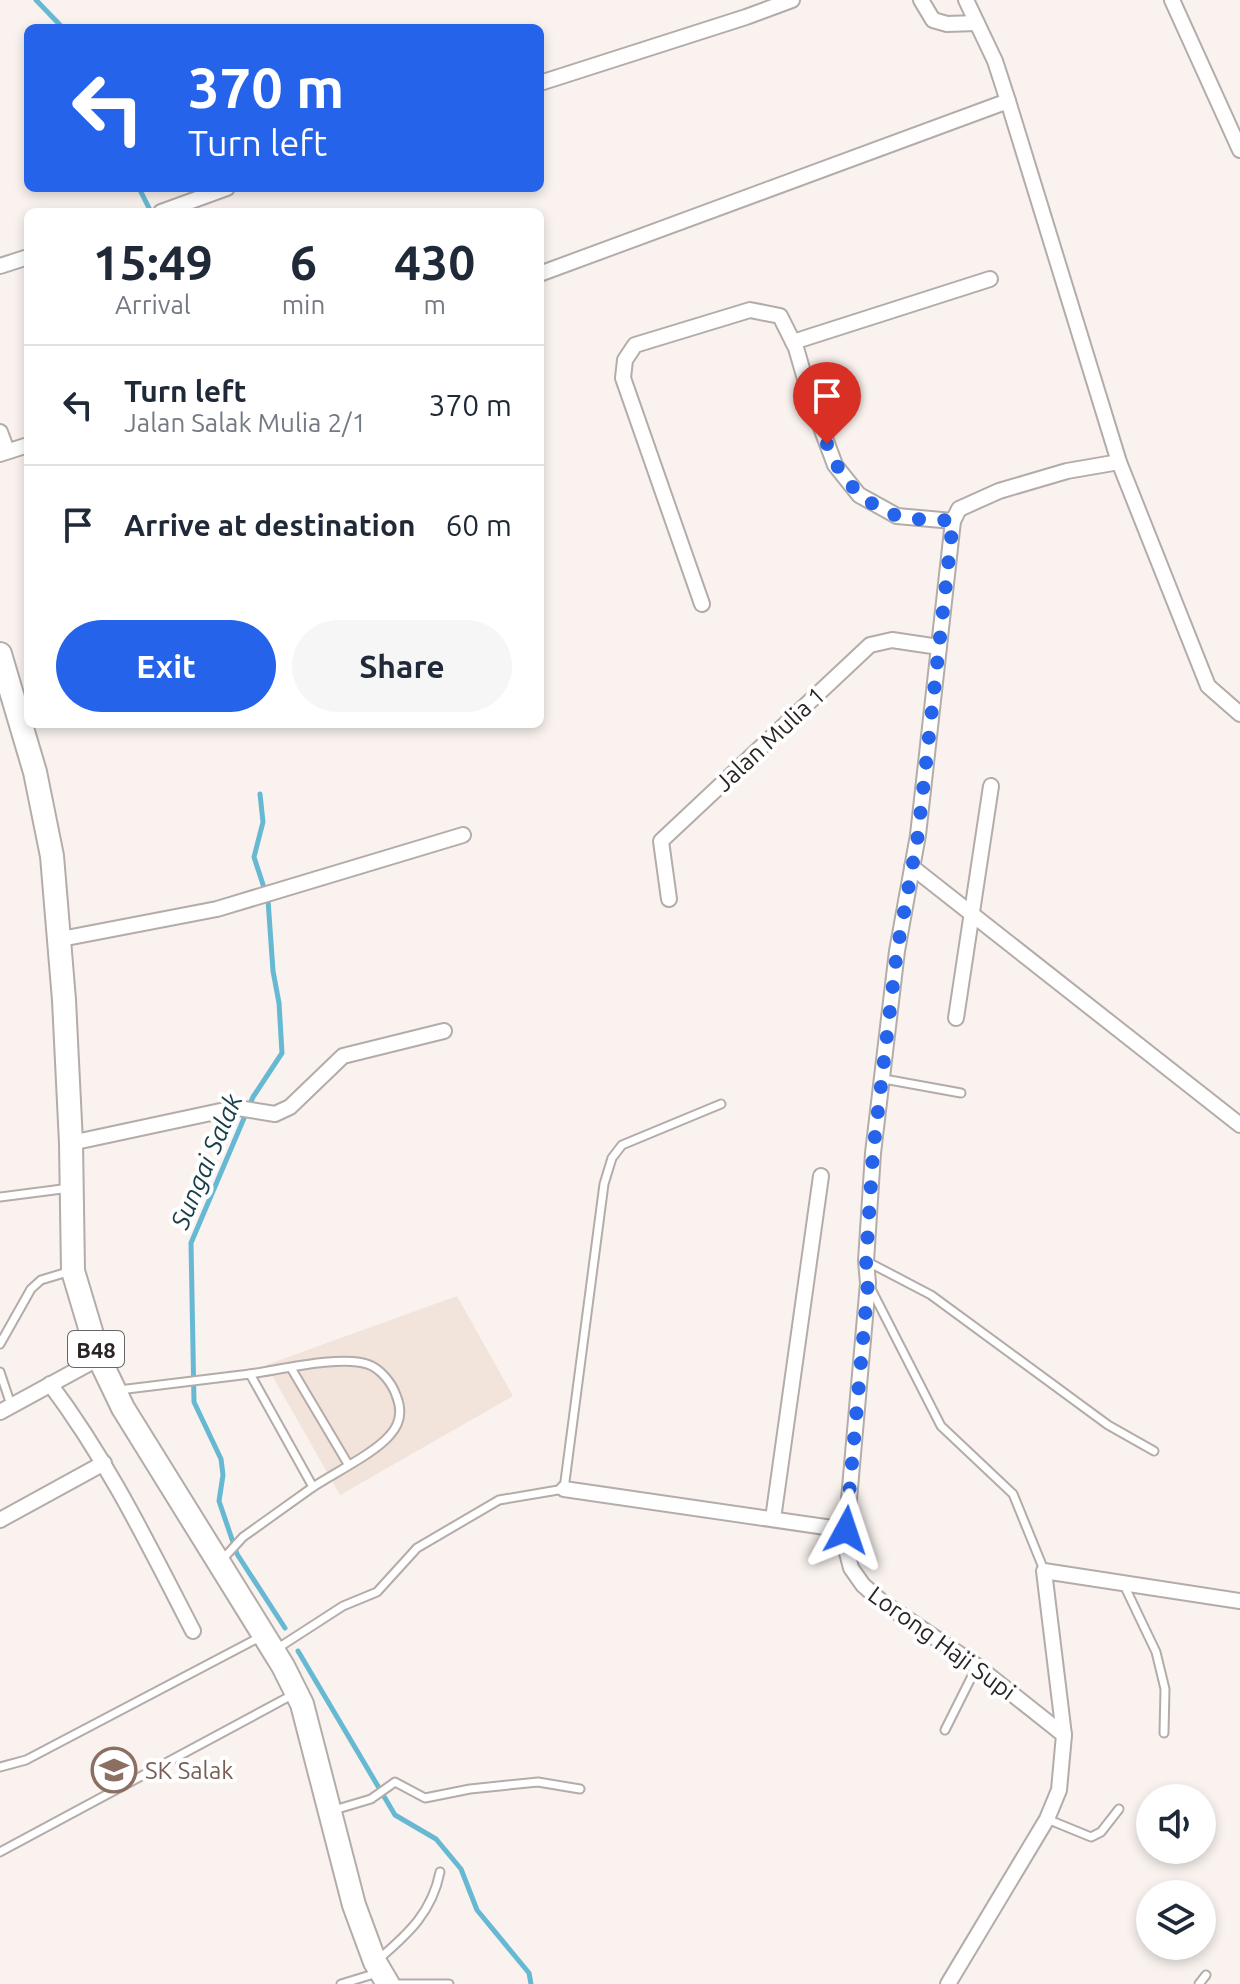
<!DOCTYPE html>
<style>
:root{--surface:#fff;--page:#f6f6f7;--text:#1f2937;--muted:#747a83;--line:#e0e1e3;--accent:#2563eb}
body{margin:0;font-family:Ubuntu,sans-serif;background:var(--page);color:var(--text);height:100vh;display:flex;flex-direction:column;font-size:30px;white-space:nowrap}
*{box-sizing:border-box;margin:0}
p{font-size:26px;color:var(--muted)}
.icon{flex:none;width:44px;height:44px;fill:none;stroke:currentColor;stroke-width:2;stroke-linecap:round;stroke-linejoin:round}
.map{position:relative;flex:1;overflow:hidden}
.side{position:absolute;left:24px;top:208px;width:520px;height:520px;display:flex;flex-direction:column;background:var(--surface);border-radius:12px;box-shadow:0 4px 12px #0003}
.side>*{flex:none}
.banner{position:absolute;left:24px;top:24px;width:520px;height:168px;border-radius:12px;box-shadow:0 4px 12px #0003;background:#2563eb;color:#fff;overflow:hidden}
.tools{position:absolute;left:1136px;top:1784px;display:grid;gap:16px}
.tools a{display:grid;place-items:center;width:80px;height:80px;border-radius:50%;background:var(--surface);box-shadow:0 4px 12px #0003;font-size:40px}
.pin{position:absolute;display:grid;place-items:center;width:68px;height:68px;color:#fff;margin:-82px -34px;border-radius:50% 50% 50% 0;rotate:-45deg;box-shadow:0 0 8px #0007}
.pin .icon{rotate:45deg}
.me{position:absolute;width:88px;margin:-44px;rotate:5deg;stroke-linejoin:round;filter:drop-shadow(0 0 6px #0008)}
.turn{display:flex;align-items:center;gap:28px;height:168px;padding:0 32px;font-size:36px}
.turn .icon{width:104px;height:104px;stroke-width:2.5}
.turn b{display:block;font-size:56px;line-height:68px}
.eta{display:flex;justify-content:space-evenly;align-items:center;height:136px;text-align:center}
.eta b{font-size:48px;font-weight:600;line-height:56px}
.action{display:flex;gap:16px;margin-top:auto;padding:16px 32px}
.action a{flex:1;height:92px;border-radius:48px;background:var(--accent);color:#fff;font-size:32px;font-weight:600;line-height:92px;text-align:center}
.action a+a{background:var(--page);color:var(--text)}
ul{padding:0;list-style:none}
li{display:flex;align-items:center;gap:24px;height:120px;padding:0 32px;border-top:2px solid var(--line)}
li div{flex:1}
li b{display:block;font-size:30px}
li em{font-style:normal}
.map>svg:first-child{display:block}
.built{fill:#f2e4db}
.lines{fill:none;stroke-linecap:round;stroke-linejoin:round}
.stream{stroke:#67b9d3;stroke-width:5}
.lane-casing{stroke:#b3aca8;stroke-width:11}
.street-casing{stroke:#b3aca8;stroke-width:18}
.primary-casing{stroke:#b3aca8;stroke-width:26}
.lane{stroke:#fff;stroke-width:7}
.street{stroke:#fff;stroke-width:14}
.primary{stroke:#fff;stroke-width:22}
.route{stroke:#2563eb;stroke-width:14;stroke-dasharray:0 25.2}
.labels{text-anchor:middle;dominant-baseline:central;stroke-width:8;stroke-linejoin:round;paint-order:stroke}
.shield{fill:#fff;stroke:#686666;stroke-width:2}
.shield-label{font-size:22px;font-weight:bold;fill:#282524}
.street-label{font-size:24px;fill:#282524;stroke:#fff}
.education-label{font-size:24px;fill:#785e54;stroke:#fff;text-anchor:start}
.water-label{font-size:26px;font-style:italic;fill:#183e4a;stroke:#fff}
</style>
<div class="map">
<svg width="1240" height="1984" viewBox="0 0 1240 1984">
<rect width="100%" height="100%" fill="#f9f2ee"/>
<!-- built -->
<path class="built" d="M 457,1296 L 513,1396 L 340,1495 L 266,1365 Z"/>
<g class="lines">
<!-- stream -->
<g class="stream">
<path d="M 36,0 L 63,28"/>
<path d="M 139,188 L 151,212"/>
<path d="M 260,794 L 263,822 L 254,857 L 268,900 L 273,971 L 279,1003 L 282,1053 L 253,1097 L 191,1243 L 194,1402 L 221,1459 L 223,1475 L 219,1501 L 237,1554 L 285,1628"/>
<path d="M 298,1651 L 395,1815 L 436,1839 L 461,1869 L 477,1910 L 529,1973 L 531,1984"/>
</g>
<!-- lane casing -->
<g class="lane-casing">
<g id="lane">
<path d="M 884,1079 L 961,1093"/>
<path d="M 0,1197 L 70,1188"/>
<path d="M 866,1261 L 931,1295 L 1108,1425 L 1154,1451"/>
<path d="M 871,1289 L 941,1426 L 1013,1494 L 1044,1570"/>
<path d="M 0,1344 L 31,1289 L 41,1280 L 71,1271"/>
<path d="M 291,1368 L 348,1464"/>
<path d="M 0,1372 L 11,1405"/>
<path d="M 250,1374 C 279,1370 341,1355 367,1364 C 380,1368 392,1383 396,1395 C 402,1409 401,1423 390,1435 C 375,1453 334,1473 313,1487"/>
<path d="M 119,1390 L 250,1374 L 313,1487 L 243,1537 L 221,1561"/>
<path d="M 1124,1585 L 1156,1652 L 1165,1689 L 1164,1733"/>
<path d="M 278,1648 L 343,1606 L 377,1592 L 417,1548 L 499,1500 L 564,1489 L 604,1184 L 612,1158 L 622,1145 L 721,1104"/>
<path d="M 945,1730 L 977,1666"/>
<path d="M 0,1767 L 26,1760 L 262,1636"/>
<path d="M 334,1810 L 371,1799 L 395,1782 L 425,1798 L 470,1789 L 538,1782 L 580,1789"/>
<path d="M 1047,1819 L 1091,1837 L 1101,1832 L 1119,1809"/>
<path d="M 0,1852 L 294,1694"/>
<path d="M 380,1958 C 409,1933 432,1912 440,1872"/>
<path d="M 341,1984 L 377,1973"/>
<path d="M 390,1984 L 449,1984"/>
<path d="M 1199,1984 L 1206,1975"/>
</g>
</g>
<!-- street casing -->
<g class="street-casing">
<g id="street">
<path d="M 921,0 L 933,20 L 947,24 L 977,23"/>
<path d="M 966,0 L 995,61 L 1008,101 L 1119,462 L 1208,686 L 1240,714"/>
<path d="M 1172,0 L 1240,150"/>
<path d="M 540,83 L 746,17 L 792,0"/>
<path d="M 161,212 L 227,188"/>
<path d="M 0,266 L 28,257"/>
<path d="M 542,273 L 1008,101"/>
<path d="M 793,342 L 990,279"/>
<path d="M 0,432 L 7,451"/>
<path d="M 0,454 L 28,445"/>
<path d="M 702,604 L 623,378 L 625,360 L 635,345 L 750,310 L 780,316 L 796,348 L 812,403 L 835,465 L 859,495 L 897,516 L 953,521"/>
<path d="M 912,867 L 1240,1125"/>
<path d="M 669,899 L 661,841 L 870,645 L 892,640 L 939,647"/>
<path d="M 61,939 L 217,909 L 463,835"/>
<path d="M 956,1018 L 991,786"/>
<path d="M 71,1143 L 225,1110 L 238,1108 L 275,1114 L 290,1107 L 343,1056 L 444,1031"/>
<path d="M 50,1384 C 108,1461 149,1546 193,1631"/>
<path d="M 0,1412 L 99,1358"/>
<path d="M 564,1489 L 846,1530"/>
<path d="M 773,1519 L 821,1176"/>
<path d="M 0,1520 L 104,1463"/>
<path d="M 1064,1735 L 977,1666 L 882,1602 L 863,1585 L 851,1568 L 845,1545 L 868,1283 L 866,1261 L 873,1153 L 897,951 L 918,835 L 953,521 L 959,509 L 999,491 L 1067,471 L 1119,462"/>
<path d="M 948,1984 L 1047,1819 L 1059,1790 L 1064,1735 L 1044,1571 L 1240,1601"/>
</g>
</g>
<!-- primary casing -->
<g class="primary-casing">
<path id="primary" d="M 0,654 L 35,772 L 52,856 L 64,1000 L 71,1143 L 73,1271 L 99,1358 L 123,1408 L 283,1666 L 302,1704 L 354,1905 L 375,1962 L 388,1984"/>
</g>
<!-- lane -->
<use href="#lane" class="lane"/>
<!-- street -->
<use href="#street" class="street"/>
<!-- primary -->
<use href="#primary" class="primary"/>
</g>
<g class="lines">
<!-- route -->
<path class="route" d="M 827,444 C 839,477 862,503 895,515 C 912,521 935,519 953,521 L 918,835 L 897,951 L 873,1153 L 866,1261 L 868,1283 L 846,1530"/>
</g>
<!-- icons -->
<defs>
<g id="school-ring" transform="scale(2.3)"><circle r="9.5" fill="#fff" stroke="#8d6e63" stroke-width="1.5"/><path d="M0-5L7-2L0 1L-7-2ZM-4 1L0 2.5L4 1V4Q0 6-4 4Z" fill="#8d6e63"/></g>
</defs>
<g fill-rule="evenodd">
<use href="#school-ring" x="114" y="1770"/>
</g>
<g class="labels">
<!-- shield labels -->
<rect class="shield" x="68" y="1331" width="56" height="36" rx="6"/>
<g class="shield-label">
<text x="96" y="1349">B48</text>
</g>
<!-- street labels -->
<g class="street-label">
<text transform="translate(770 739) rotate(-43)">Jalan Mulia 1</text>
<text transform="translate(942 1643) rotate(36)">Lorong Haji Supi</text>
</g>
<!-- education labels -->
<g class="education-label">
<text x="145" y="1770">SK Salak</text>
</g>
<!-- water labels -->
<g class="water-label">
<text transform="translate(206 1161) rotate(-67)">Sungai Salak</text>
</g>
</g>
</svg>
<div class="tools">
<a><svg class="icon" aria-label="sound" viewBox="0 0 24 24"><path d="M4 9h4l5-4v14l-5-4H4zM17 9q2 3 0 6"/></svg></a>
<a><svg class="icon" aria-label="layers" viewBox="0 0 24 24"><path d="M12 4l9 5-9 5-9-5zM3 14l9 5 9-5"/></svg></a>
</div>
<div class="pin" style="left:827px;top:444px;background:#d93025"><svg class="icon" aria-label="arrive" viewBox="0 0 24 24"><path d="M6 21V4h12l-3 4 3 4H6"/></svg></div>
<svg class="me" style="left:846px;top:1530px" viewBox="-20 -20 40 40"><path d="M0-17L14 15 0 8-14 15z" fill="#2563eb" stroke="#fff" stroke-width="4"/></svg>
<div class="banner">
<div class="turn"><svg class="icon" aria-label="left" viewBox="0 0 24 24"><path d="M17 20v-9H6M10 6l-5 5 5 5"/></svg><div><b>370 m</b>Turn left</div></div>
</div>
<section class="side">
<div class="eta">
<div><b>15:49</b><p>Arrival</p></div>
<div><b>6</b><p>min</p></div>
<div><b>430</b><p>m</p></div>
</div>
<ul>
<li><svg class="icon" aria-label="left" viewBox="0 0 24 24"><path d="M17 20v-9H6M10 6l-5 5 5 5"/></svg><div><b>Turn left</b><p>Jalan Salak Mulia 2/1</p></div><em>370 m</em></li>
<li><svg class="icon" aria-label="arrive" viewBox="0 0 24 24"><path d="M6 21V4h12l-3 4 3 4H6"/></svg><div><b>Arrive at destination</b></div><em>60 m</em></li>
</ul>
<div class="action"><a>Exit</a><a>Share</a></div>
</section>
</div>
